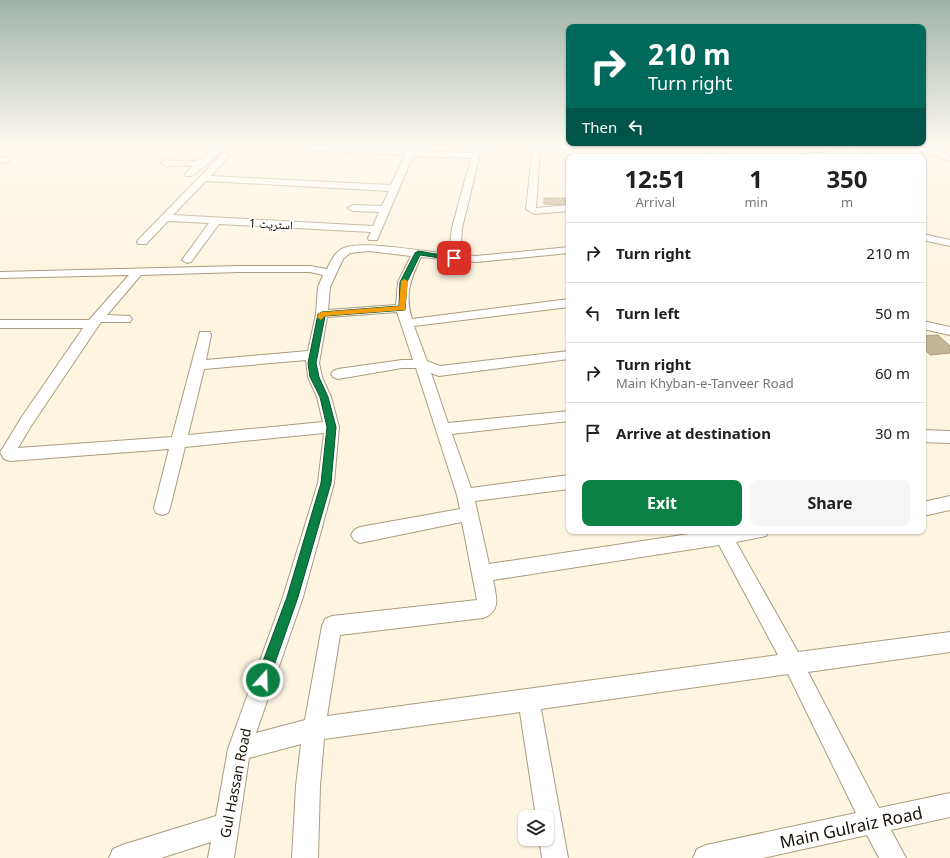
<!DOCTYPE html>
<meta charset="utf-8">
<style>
:root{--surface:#fff;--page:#f6f6f6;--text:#202124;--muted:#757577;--line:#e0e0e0;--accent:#0b8043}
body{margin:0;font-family:"Noto Sans","Noto Naskh Arabic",sans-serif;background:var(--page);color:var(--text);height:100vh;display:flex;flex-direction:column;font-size:15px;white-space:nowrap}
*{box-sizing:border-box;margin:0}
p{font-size:13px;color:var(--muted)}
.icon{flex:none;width:22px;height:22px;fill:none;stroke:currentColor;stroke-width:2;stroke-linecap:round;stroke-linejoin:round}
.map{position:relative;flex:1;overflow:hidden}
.details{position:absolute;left:566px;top:154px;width:360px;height:380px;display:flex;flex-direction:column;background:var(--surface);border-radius:8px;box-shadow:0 1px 3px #0004}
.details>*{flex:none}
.hud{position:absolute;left:566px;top:24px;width:360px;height:122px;border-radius:8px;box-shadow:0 1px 3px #0004;background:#00695c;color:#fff;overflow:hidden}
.fabs{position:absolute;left:518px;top:810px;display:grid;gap:8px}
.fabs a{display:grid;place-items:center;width:36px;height:36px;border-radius:8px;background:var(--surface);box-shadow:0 1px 3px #0004;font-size:20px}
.pin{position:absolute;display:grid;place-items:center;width:34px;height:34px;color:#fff;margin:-17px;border-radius:8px;box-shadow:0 2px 6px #0006}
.me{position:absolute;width:44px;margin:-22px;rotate:20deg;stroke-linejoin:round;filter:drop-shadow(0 0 3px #0008)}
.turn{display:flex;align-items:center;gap:14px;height:84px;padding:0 16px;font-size:18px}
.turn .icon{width:52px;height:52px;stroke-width:2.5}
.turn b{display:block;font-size:28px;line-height:34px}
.then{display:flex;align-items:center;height:38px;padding:0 16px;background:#0003;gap:8px;font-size:15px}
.eta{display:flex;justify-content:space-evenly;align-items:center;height:68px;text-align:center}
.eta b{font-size:24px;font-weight:700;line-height:28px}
.primary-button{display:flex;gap:8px;margin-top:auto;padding:8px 16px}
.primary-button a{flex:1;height:46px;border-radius:8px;background:var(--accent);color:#fff;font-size:16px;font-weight:700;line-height:46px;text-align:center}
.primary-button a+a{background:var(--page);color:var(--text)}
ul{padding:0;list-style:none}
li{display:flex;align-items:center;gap:12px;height:60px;padding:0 16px;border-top:1px solid var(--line)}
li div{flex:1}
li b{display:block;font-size:15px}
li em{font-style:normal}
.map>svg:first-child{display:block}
.building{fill:#c3b595;stroke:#ad9f7f}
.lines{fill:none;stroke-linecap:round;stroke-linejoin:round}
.street-casing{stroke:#ab9c7d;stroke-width:2}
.street{fill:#fff;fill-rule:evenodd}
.route{fill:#0b8043;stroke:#07532c}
.slow{fill:#f59e0b}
.labels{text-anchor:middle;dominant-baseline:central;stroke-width:4;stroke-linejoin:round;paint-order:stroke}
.far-street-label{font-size:12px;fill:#161106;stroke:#fff}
.street-label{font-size:14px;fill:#161106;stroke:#fff}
.near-street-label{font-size:17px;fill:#161106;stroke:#fff}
</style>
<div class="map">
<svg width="950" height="858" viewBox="0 0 950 858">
<rect width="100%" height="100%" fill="#fef5e1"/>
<!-- building -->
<g class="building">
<path d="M 544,198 L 568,198 L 568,205 L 544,204 Z"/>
<path d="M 938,335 L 950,346 L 950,353 L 930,355 L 923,348 L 923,336 Z"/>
</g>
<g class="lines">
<!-- street casing -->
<g class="street-casing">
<g id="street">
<path d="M 213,146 L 221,146 L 217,156 L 192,176 L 186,176 L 185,174 L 193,166 L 165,166 L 161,163 L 165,160 C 183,161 205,167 213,146 Z"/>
<path d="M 258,146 L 312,146 L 407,150 L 409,146 L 417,146 L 415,151 L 472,153 L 474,146 L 482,146 L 462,228 L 460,255 L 476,256 L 569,247 L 569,253 L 476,262 L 421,257 C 411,278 404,295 412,319 L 569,299 L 569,307 L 414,326 L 427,361 L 440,366 L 569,351 L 569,359 L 439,376 L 431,373 L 448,423 L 569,411 L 569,421 L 452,434 L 471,488 L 569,475 L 569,489 L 475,501 L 489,564 L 709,531 L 769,531 L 766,536 L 736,542 L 798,652 L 950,632 L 950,652 L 808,672 L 879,808 L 950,793 L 950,817 L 891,830 L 906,858 L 879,858 L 867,835 L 763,858 L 693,858 L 697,849 L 706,845 L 856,813 L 788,674 L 541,709 L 568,858 L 542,858 L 539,839 L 547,839 L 547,817 L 536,817 L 520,712 L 324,739 L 320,786 L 318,858 L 292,858 L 296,786 L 301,744 L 249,758 L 234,858 L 208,858 L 211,842 L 161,858 L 109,858 L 113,849 L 122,845 L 216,816 L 228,749 L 283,597 L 318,483 L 324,433 L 185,447 L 170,508 L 168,513 L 162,515 L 156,513 L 154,508 L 169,449 L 10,461 L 4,459 L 0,452 L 3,448 L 21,418 L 83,328 L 0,328 L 0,320 L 89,320 L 129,275 L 0,278 L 0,272 L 240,266 L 310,266 L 327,269 C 331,261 335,251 344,248 C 362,240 427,252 449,254 L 452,228 L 471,158 L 413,156 L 377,240 L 369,240 L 368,238 L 371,232 L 219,224 L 191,262 L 187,263 L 182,260 L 209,223 L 168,221 L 146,244 L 138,244 L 137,242 L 138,240 L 222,154 L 225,153 L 229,156 L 211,176 L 391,185 L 405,155 L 262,148 ZM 206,181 L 389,191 L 382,206 L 353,205 L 348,208 L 353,211 L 379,212 L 373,226 L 173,215 ZM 369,251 L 411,256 L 398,282 L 396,305 L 328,310 L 330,287 L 343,259 L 350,253 ZM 240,272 L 310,272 L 323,275 L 318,287 L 316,314 L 308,351 L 206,360 L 211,335 L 210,332 L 200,332 L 172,437 L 18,448 L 31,426 L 101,322 L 130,322 L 132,319 L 130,316 L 107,315 L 141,275 ZM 397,312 L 413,360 L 402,360 L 338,369 L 333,371 L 331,374 L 333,377 L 338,379 L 402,368 L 416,368 L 457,495 L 460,509 L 360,527 L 354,530 L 351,535 L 354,540 L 360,543 L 462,522 L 477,600 L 332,616 L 325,619 L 322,626 L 305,720 L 256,733 L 303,597 L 334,483 L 339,427 L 331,397 L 322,377 L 319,363 L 327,317 ZM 306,360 L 308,377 L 317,397 L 323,422 L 188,435 L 204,369 ZM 719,545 L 778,655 L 327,716 L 340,635 L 483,618 C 502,611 496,596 493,580 Z"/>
<path d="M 533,146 L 577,146 L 573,148 L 540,151 L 536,208 L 569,205 L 569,211 L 534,214 L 526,209 Z"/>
<path d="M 703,146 L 712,146 L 724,157 L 715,157 Z"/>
<path d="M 848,146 L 854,146 L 878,157 L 866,157 L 860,155 L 833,157 L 802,157 L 806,154 L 850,150 L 847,148 Z"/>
<path d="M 910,146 L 922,146 L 950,155 L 950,161 L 911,148 Z"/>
<path d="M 0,157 L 8,158 L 9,160 L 8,162 L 0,163 Z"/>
<path d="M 923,234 L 950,240 L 950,246 L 923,240 Z"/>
<path d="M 923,321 L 950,327 L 950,335 L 923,329 Z"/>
<path d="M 923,430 L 950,431 L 950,443 L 923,442 Z"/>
<path d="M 950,496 L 950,510 L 923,516 L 923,502 Z"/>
</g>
</g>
<!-- street -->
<use href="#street" class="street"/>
</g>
<!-- sky -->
<linearGradient id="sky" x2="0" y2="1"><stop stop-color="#a0b1a9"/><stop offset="0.55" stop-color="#fffaf2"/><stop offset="1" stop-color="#fffaf2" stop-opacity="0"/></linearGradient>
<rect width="950" height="266" fill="url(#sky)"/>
<!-- route -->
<path class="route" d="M 418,251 L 454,257 L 457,258 L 454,260 L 420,255 L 407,282 L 405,310 L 325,316 L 316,363 L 319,377 L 328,397 L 336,427 L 331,483 L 298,597 L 269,680 L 267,685 L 263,686 L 258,685 L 256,680 L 287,597 L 321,483 L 327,427 L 320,397 L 310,377 L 308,363 L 318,314 L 322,312 L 399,306 L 400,282 L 415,253 Z"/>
<!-- slow -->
<path class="slow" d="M 404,279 L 408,281 L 405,310 L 325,316 L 321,320 L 317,317 L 319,313 L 322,312 L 399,306 L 401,281 Z"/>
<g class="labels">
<!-- far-street labels -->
<g class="far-street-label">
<text transform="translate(271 224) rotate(3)">اسٹریٹ 1</text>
</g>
<!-- street labels -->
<g class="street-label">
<text transform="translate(235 783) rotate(-79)">Gul Hassan Road</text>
</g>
<!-- near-street labels -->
<g class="near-street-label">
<text transform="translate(851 827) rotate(-12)">Main Gulraiz Road</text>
</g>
</g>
</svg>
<div class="fabs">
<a><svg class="icon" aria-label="layers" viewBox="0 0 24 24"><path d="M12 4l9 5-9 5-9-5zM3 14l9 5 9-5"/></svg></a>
</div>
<div class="pin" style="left:454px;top:258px;background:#d93025"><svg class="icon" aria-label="arrive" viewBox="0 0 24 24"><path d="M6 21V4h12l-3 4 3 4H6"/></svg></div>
<svg class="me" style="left:263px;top:680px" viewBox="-20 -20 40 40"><circle r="17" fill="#0b8043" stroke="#fff" stroke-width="3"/><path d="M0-11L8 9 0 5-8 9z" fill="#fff"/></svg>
<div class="hud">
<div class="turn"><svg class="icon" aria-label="right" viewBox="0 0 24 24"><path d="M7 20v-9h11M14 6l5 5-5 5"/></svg><div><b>210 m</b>Turn right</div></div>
<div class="then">Then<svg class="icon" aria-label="left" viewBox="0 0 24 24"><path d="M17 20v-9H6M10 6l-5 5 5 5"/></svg></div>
</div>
<section class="details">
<div class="eta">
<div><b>12:51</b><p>Arrival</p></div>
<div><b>1</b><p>min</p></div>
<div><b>350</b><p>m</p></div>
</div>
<ul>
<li><svg class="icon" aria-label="right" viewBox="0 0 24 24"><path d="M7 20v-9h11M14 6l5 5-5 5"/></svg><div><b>Turn right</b></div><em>210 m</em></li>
<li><svg class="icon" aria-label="left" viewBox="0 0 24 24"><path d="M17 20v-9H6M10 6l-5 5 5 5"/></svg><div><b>Turn left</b></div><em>50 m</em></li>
<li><svg class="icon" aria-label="right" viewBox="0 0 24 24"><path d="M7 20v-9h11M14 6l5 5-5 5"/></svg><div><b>Turn right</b><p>Main Khyban-e-Tanveer Road</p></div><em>60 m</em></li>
<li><svg class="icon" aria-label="arrive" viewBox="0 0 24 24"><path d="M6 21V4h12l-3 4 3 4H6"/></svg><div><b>Arrive at destination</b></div><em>30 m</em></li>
</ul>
<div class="primary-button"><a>Exit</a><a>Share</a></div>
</section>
</div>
